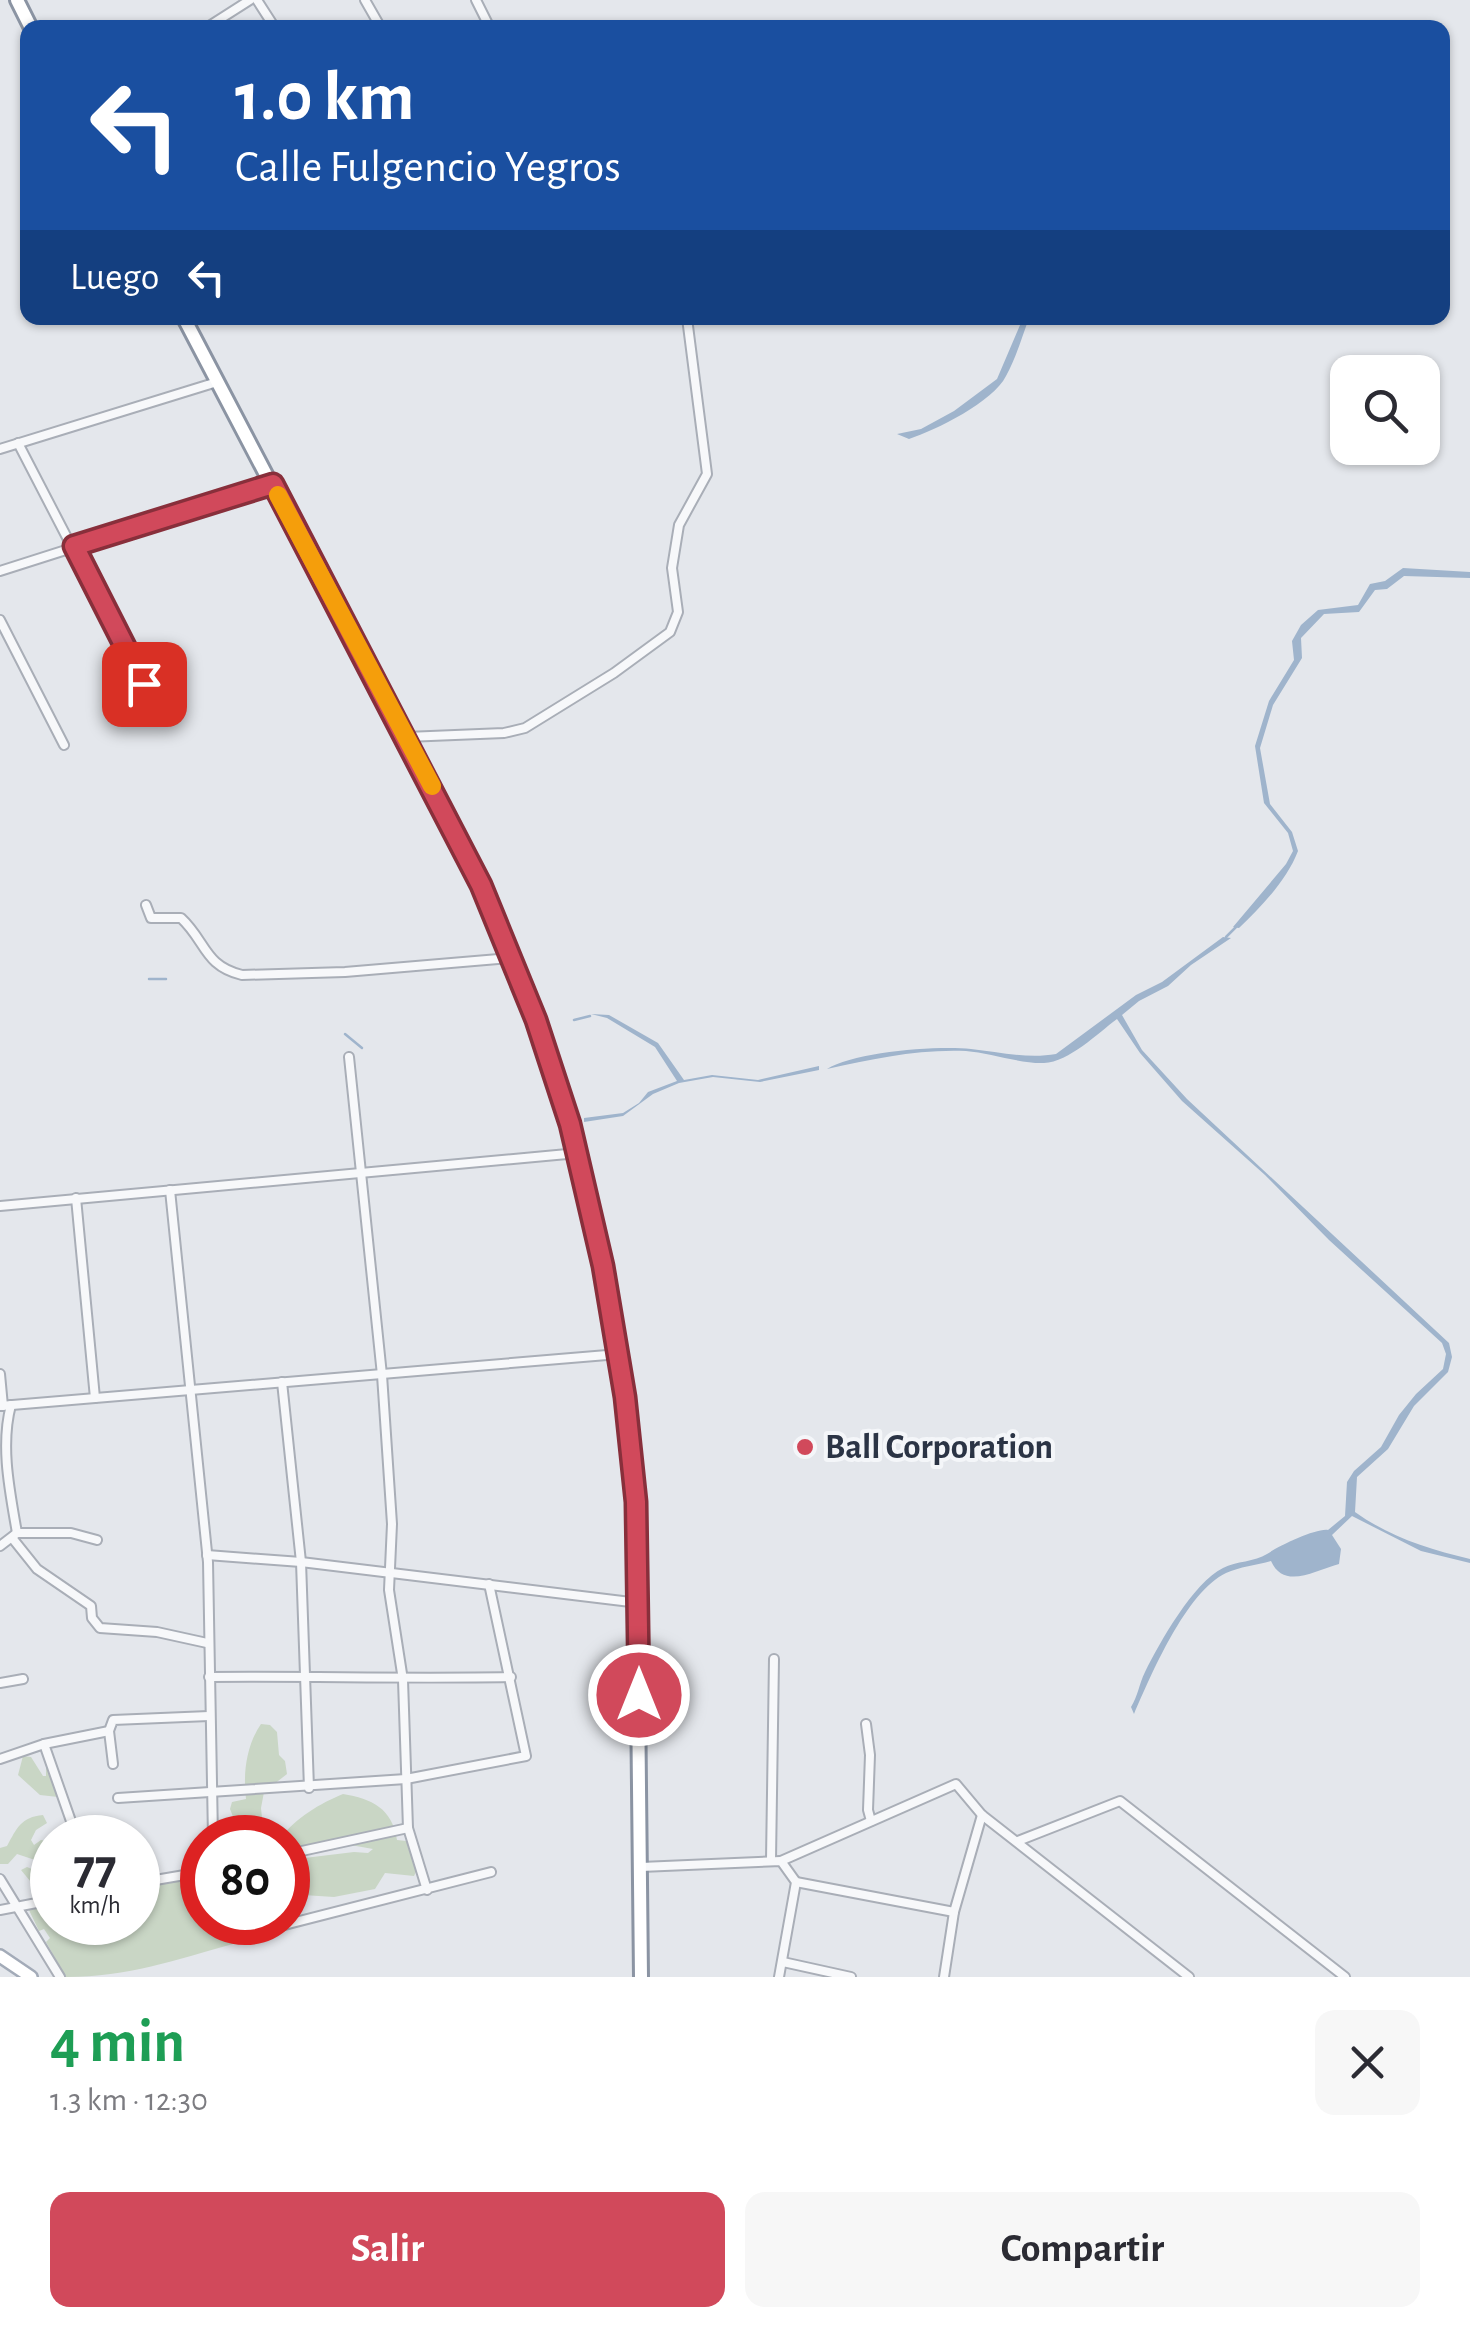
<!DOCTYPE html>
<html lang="es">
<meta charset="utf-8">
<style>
:root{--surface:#fff;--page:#f7f7f7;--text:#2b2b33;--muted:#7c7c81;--accent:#d1495b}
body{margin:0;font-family:"Alegreya Sans",sans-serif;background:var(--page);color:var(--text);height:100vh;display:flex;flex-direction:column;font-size:38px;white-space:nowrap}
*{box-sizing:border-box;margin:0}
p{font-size:32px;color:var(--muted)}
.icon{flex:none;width:55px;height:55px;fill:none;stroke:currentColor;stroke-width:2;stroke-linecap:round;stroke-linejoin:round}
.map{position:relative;height:1977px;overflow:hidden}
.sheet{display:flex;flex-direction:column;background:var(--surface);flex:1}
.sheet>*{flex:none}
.banner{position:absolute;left:20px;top:20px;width:1430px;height:305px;border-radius:20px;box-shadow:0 2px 8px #0004;background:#1a4fa0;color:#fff;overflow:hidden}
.fabs{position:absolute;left:1330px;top:355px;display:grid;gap:20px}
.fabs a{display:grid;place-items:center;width:110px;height:110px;border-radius:20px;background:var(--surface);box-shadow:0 2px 8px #0004;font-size:50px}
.speed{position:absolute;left:30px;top:1815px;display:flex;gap:20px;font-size:50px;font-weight:700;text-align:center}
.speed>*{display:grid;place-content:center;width:130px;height:130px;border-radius:50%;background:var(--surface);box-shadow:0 2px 8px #0004;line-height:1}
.speed small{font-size:25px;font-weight:400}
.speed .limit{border:15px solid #d22;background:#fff;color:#111}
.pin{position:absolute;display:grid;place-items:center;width:85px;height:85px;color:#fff;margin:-42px;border-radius:20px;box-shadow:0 5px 15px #0006}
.me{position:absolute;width:110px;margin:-55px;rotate:0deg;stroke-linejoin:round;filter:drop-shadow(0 0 8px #0008)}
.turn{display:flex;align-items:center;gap:35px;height:210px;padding:0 50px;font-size:45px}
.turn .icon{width:130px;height:130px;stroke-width:2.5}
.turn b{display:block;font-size:70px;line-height:85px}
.then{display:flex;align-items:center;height:95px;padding:0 50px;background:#0003;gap:20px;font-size:38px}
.round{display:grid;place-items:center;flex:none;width:105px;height:105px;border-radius:20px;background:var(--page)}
.summary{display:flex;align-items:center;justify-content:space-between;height:170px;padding:0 50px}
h1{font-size:60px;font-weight:600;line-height:75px;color:#1e9e55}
.button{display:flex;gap:20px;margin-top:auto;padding:20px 50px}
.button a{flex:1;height:115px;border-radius:20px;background:var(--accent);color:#fff;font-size:40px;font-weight:600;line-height:115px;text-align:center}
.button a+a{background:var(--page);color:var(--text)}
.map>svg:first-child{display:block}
.green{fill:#c9d6c5}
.water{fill:#9fb4cc}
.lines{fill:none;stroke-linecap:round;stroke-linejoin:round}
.stream{stroke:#9fb4cc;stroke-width:2.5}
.street-casing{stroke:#a9aeb7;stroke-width:12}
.primary-casing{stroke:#a3abb8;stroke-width:16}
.highway-casing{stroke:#8b94a3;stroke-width:18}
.street{stroke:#f7f8fa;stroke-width:8}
.primary{stroke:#fff;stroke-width:11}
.highway{stroke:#fff;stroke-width:12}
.route-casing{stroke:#882f3b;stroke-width:25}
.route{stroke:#d1495b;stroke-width:18}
.slow{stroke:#f59e0b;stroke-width:18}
.poi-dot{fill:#d1495b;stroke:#f4f6f9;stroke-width:4}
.labels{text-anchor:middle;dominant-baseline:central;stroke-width:8;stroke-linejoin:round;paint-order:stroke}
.poi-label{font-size:35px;font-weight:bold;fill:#2b3445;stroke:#f4f6f9;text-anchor:start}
</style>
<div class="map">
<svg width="1470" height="1977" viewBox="0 0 1470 1977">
<rect width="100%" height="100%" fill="#e4e7ec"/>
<!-- green -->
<g class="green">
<path d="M 261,1724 L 270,1725 L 277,1732 L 279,1755 L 285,1761 L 287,1774 L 264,1792 L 261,1808 L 264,1837 L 241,1837 L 230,1809 L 232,1802 L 246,1799 C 243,1774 246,1746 261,1724 Z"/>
<path d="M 23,1756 L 31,1757 L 43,1776 L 46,1776 L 46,1761 L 56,1765 L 65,1791 L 58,1797 L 40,1795 L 18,1775 Z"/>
<path d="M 343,1794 C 372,1799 392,1808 397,1840 L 406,1841 L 421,1861 L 414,1876 L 385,1873 L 375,1889 L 334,1897 L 288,1894 L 288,1860 L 354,1852 L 368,1853 L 373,1849 L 345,1844 L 288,1853 L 288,1838 L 281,1838 C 295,1818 321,1803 343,1794 Z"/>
<path d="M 43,1815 L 47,1823 L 36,1830 L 31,1840 L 34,1845 L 41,1840 L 52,1842 L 51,1902 L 49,1881 L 35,1887 L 21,1870 L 27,1867 L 34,1870 L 37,1866 L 35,1860 L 17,1854 L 8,1864 L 0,1864 L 0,1848 L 7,1846 C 17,1828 21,1817 43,1815 Z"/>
<path d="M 202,1874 L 202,1922 L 226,1923 L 233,1944 C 174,1960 129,1977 66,1977 L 46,1942 L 50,1938 L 44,1929 L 39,1931 L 28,1908 L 52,1903 L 52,1922 L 138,1922 L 138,1887 Z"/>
</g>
<!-- water -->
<g class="water">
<path d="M 1023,318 L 1029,318 C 1022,337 1016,358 1006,376 C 993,402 936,430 909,439 L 897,434 L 921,429 L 954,411 L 997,379 Z"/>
<path d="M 1403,568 L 1470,572 L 1470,578 L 1404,576 L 1387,589 L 1375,590 L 1359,612 L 1324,614 L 1301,638 L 1302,658 L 1273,705 L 1260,748 L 1270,804 L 1292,832 L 1298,851 C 1287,880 1261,907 1239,928 L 1233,927 L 1286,864 L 1293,851 L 1288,833 L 1264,803 L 1255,746 L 1269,701 L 1294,660 L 1292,641 L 1301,625 L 1318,610 L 1358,605 L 1370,584 L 1385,581 Z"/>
<path d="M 1223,937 L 1231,938 L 1191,965 L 1168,986 L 1139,1001 L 1122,1015 L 1142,1050 L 1187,1099 L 1449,1343 L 1452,1357 L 1448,1372 L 1414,1406 L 1388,1449 L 1357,1477 L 1355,1512 C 1390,1537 1428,1549 1470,1559 L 1470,1563 L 1421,1551 L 1352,1516 L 1332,1535 L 1341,1549 L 1339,1564 C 1314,1571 1284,1590 1271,1561 C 1257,1565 1239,1567 1226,1573 C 1186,1592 1151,1675 1134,1714 L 1131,1707 C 1138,1696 1139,1684 1145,1672 C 1160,1642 1193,1583 1223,1568 C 1236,1561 1255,1562 1267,1554 C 1277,1547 1316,1528 1328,1530 L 1345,1516 L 1347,1482 L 1354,1471 L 1381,1447 L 1399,1415 L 1416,1394 L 1443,1369 L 1446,1354 L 1442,1343 L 1329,1240 L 1265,1175 L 1182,1101 L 1140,1053 L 1117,1019 C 1098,1033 1069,1062 1044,1063 C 1022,1064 990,1053 966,1051 C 918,1049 873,1059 827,1069 C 853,1052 938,1045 971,1049 C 999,1052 1028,1059 1056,1054 L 1136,995 L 1162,982 Z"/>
<path d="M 591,1014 L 609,1015 L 658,1043 L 684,1080 L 712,1075 L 758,1080 L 819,1066 L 819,1070 L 760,1082 L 713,1077 L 679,1083 L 653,1094 L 623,1116 L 584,1122 L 584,1118 L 623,1113 L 639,1103 L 648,1092 L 677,1081 L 655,1047 L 607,1018 Z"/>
</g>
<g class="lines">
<!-- stream -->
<g class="stream">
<path d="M 1226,937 L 1238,925"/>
<path d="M 149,979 L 166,979"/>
<path d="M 574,1020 L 590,1016"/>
<path d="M 345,1034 L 362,1048"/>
</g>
<!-- street casing -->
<g class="street-casing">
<g id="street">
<path d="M 257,0 L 275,28"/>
<path d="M 365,0 L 381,28"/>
<path d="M 476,0 L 490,28"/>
<path d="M 206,28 L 250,0"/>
<path d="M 18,443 L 161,719"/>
<path d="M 0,449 L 217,382"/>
<path d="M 0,571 L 273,484"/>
<path d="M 0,620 L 64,745"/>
<path d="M 406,737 L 504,733 L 525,728 L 614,673 L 670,632 L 678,612 L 672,568 L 679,525 L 707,474 L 687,318"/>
<path d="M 146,905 L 151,918 L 181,918 C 206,941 204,966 242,975 L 345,972 L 511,958"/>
<path d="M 349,1057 L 382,1375 L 392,1524 L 389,1590 L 403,1680 L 408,1828 L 427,1890"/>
<path d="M 170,1190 L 208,1562 L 213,1838"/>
<path d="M 76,1198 L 95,1398"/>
<path d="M 0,1206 L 578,1153"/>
<path d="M 0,1374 L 3,1406"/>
<path d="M 282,1382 L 301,1562 L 309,1788"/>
<path d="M 11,1405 C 0,1446 10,1492 17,1533"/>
<path d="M 0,1406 L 619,1354"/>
<path d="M 13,1539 L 37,1569 L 91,1606 L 92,1618 L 100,1628 L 157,1632 L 207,1643"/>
<path d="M 0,1546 L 17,1533 L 71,1533 L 97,1540"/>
<path d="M 207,1555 L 301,1562 L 639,1603"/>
<path d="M 209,1677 C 310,1676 410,1679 511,1677"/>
<path d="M 0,1683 L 23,1679"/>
<path d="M 866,1724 L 870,1755 L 868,1810 L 871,1821"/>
<path d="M 44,1744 L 72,1824"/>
<path d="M 0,1759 L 44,1744 L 109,1731"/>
<path d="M 113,1764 L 109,1731 L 113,1720 L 209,1716"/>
<path d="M 118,1798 L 406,1779 L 526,1756 L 489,1584"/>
<path d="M 1018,1841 L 1120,1801 L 1345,1977"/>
<path d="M 288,1854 L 408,1828"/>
<path d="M 771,1860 L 774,1659"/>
<path d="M 781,1861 L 956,1784 L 982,1815 L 1189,1977"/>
<path d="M 641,1867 L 781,1861 L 796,1882 L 779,1977"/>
<path d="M 0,1879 L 60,1977"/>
<path d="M 796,1882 L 954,1912"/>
<path d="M 138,1883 L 202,1872"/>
<path d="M 0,1910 L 52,1900"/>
<path d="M 232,1922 L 236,1932 L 245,1935 L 491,1872"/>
<path d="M 783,1962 L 851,1977"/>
<path d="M 944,1977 L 954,1912 L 982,1815"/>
</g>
</g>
<!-- primary casing -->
<g class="primary-casing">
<path id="primary" d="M 0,1956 L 31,1977"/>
</g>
<!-- highway casing -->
<g class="highway-casing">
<g id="highway">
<path d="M 17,0 L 31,28"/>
<path d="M 184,318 L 481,885 L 536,1020 L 578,1153 L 619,1354 L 636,1503 L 641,1977"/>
</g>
</g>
<!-- street -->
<use href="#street" class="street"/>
<!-- primary -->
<use href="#primary" class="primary"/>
<!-- highway -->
<use href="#highway" class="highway"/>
</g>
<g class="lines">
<!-- route casing -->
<g class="route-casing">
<path id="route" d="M 144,684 L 74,546 L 273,484 L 481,885 L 536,1020 L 570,1124 L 603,1266 L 625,1397 L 636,1502 L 639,1695"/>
</g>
<!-- route -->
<use href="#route" class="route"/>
<!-- slow -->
<path class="slow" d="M 278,495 L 432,786"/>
</g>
<!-- markers -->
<circle class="poi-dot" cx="805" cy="1447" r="10"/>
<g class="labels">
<!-- poi labels -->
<g class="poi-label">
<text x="825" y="1447">Ball Corporation</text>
</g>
</g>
</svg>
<div class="fabs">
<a><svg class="icon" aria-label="search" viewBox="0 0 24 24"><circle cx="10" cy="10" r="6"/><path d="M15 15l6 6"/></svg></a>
</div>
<div class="speed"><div>77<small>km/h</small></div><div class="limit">80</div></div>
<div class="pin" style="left:144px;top:684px;background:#d93025"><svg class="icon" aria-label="arrive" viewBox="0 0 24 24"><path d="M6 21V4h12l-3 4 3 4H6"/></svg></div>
<svg class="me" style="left:639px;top:1695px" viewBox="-20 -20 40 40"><circle r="17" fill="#d1495b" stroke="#fff" stroke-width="3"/><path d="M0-11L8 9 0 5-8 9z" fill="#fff"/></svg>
<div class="banner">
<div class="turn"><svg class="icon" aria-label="left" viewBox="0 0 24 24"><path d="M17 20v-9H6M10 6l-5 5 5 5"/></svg><div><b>1.0 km</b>Calle Fulgencio Yegros</div></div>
<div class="then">Luego<svg class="icon" aria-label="left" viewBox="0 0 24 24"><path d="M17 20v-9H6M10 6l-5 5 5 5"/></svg></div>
</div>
</div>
<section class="sheet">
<div class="summary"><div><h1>4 min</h1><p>1.3 km · 12:30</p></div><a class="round"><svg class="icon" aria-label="close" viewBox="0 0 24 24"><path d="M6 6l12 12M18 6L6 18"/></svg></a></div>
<div class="button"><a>Salir</a><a>Compartir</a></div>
</section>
